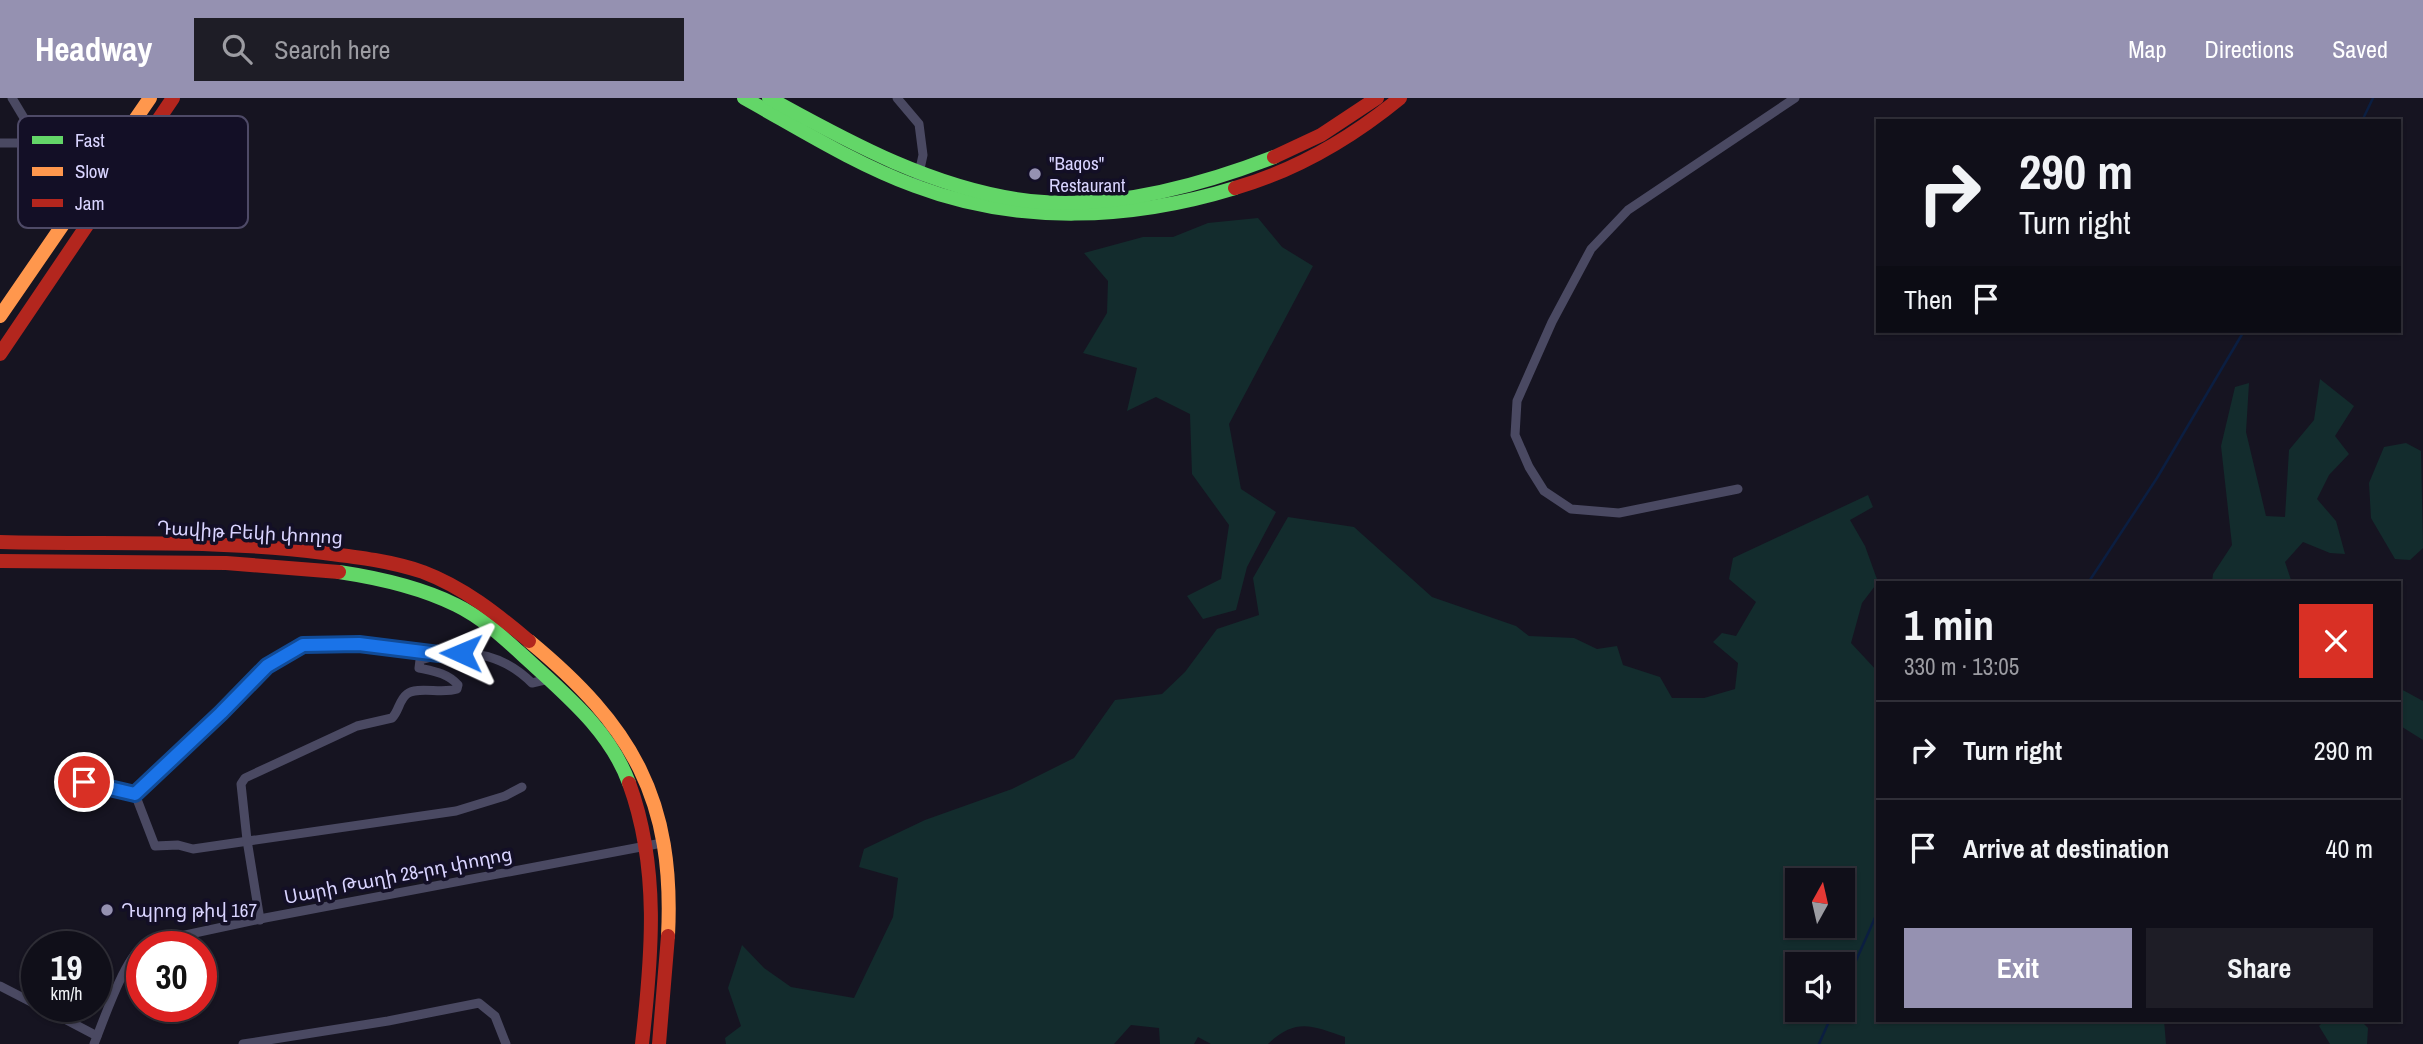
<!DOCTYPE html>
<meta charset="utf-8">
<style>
:root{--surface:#100f19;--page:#1e1d26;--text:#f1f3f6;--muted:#9c9ca2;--line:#302f38;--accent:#9591b1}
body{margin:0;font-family:"Archivo Narrow","Noto Sans Armenian",sans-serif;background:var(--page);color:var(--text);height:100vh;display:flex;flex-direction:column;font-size:26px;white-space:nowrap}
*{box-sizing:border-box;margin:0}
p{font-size:23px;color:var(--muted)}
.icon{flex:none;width:38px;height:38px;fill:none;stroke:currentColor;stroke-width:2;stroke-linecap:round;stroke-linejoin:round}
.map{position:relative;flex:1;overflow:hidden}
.details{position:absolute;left:1876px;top:483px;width:525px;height:441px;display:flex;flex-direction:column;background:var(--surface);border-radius:0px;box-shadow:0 2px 5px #0004,0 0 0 2px var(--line)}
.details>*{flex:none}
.guide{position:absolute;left:1876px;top:21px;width:525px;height:214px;border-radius:0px;box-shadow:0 2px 5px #0004,0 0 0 2px var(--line);background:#100f19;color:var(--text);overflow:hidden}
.needle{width:46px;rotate:8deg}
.tools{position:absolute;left:1785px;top:770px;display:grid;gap:14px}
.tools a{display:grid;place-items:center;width:70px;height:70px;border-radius:0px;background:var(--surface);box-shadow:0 2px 5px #0004,0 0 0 2px var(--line);font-size:35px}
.speed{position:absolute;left:21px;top:833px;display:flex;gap:14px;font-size:35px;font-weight:700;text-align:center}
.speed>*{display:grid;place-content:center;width:91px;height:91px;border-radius:50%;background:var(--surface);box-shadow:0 2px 5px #0004,0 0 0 2px var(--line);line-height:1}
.speed small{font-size:18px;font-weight:400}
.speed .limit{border:10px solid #d22;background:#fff;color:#111}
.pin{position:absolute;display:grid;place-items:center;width:60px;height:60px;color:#fff;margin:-30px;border:4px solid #fff;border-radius:50%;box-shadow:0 2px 7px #0007}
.me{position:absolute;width:77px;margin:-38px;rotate:271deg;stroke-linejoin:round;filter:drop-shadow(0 0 5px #0008)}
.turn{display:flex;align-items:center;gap:24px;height:147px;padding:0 28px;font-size:32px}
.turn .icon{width:91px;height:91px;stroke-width:2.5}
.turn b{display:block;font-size:49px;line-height:60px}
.then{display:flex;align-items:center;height:66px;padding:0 28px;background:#0003;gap:14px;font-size:26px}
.round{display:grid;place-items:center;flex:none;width:74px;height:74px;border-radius:0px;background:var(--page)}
.summary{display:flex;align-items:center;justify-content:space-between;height:119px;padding:0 28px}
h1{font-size:42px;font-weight:800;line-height:52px}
.cta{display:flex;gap:14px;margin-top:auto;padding:14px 28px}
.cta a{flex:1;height:80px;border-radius:0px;background:var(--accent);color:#fff;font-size:28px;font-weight:800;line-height:80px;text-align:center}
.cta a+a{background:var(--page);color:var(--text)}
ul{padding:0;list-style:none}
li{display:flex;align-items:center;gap:21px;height:98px;padding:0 28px;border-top:2px solid var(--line)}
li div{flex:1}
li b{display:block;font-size:26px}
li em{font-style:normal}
header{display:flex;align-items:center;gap:42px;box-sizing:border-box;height:98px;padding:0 35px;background:var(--accent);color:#fff}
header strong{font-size:33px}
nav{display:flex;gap:38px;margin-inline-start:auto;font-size:24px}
.search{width:490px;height:63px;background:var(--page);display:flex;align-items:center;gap:18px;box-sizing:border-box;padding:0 24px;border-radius:0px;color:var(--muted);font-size:26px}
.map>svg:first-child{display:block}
.green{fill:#132c2d;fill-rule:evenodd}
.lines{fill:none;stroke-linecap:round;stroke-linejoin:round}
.stream{stroke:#0b1e41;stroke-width:2.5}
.street{stroke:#4a4962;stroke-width:9}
.fast{stroke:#63d668;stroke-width:14}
.slow{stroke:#ff974d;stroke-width:14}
.jam{stroke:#b3261e;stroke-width:14}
.route-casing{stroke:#114b97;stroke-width:18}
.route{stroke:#1a73e8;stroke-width:12}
.poi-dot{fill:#9591b1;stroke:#130f26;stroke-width:2.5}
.labels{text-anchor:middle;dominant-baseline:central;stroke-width:7;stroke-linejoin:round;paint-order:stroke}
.poi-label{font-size:19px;fill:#d9d4ff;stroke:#130f26;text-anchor:start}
.street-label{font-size:19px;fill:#d9d4ff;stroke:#130f26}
.key{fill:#130f26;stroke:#4e4a67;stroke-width:2}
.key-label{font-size:19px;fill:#d9d4ff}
</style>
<header>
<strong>Headway</strong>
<div class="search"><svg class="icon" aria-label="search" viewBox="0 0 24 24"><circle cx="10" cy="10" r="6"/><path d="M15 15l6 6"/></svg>Search here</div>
<nav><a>Map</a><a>Directions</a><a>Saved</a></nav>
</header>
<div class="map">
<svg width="2423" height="946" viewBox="0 0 2423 946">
<rect width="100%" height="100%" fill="#161421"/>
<!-- green -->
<g class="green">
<path d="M 1258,120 L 1282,149 L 1313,168 L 1229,326 L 1241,391 L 1276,414 L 1247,469 L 1236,512 L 1203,521 L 1187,498 L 1221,481 L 1229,427 L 1192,376 L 1190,316 L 1156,299 L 1127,313 L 1137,270 L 1083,255 L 1107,215 L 1108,183 L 1084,155 L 1143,139 L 1173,139 L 1208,125 Z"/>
<path d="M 2320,281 L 2354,308 L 2335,338 L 2349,356 L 2329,377 L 2317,401 L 2336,423 L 2345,456 L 2330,455 L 2303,444 L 2285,464 L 2292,485 L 2212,485 L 2213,476 L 2232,447 L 2221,348 L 2235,289 L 2249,285 L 2246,334 L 2266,418 L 2285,419 L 2289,352 L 2314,322 Z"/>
<path d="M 2406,345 L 2421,353 L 2423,450 L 2410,462 L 2395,461 L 2371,420 L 2369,385 L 2384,349 Z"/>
<path d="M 1868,397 L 1873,409 L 1850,422 L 1865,448 L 1878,484 L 1862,505 L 1851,545 L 1878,574 L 1878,922 L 2164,922 L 2166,946 L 1345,946 L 1345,939 C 1313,928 1296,919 1268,946 L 1211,946 L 1198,939 L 1194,946 L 1160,946 L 1159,930 L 1131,927 L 1114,946 L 726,946 L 725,940 L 741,928 L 728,890 L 742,847 L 764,870 L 791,889 L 854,900 L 893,819 L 898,780 L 859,769 L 864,751 L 925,722 L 1012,691 L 1074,660 L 1115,602 L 1162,596 L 1185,574 L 1217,531 L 1259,517 L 1253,480 L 1288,419 L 1354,429 L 1432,499 L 1516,528 L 1529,538 L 1574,540 L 1597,551 L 1617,548 L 1623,567 L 1660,579 L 1672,600 L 1704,600 L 1735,591 L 1738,565 L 1713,544 L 1722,535 L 1736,538 L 1756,504 L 1729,481 L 1733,460 ZM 1843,782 L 1843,828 L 1797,828 L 1797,782 ZM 1843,866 L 1843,912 L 1797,912 L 1797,866 Z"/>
<path d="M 2399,590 L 2423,603 L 2423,642 L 2399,627 Z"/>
<path d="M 2325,922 L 2360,922 L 2368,930 L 2367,946 L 2330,946 L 2319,928 Z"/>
</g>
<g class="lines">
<!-- stream -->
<g class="stream">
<path d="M 2362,23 L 2373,0"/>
<path d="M 2088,485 L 2157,380 L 2244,233"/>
<path d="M 1843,892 L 1878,813"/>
<path d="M 1819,946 L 1834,912"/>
</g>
<!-- street -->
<g class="street">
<path d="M 12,0 L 39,45"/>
<path d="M 897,0 L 919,26 L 923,57 L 916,89"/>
<path d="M 0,45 L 39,45 L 62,51 L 95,83"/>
<path d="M 1738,391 L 1619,415 L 1571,411 L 1544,393 L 1529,369 L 1515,337 L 1517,303 L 1552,224 L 1591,151 L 1628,112 L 1795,0"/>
<path d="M 59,678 L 135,696"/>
<path d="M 135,696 L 155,748 L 178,747 L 193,751 L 456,713 L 505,698 L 522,689"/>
<path d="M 135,696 L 221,615 L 267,568 L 303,547 L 359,546 L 434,555"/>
<path d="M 260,822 L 247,742 L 241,686 L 245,680 L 357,628 L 392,620 C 399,613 399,602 407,596 C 416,588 443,596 457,591 L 458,587 C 448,575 433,573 419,570 L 420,562 C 462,549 500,553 532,585 L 549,581"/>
<path d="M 142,849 L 148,845 L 265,820 L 662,745"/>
<path d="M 0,888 L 37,907"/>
<path d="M 40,908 L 97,938"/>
<path d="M 94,946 C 103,924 124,862 142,849"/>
<path d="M 243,946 L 388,923 L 479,905 L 495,918 L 506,946"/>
</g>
<!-- fast -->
<g class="fast">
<path d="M 744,0 C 800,31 855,66 915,88 C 1018,127 1131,122 1235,90"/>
<path d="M 769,0 C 850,45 936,92 1030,103 C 1112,112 1199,88 1274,59"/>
<path d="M 339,474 C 379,480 420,489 456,507 C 483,520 506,542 528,562 C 567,598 610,633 629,685"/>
</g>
<!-- slow -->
<g class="slow">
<path d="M 0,218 L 150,0"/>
<path d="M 529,543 C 632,628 675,701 668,838"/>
</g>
<!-- jam -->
<g class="jam">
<path d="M 1274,59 L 1321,37 L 1377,0"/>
<path d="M 1235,90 C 1297,72 1350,41 1400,0"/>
<path d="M 0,256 L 173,0"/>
<path d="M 0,444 C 108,447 217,441 324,455 C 357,459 391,463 423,474 C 463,489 497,516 529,543"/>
<path d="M 0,463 L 226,465 L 339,474"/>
<path d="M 629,685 C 660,770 652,858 642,946"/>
<path d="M 659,946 L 668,838"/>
</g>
</g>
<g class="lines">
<!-- route casing -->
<g class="route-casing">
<path id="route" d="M 84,684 L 135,696 L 221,615 L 267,568 L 303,547 L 359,546 L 439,556 L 461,555"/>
</g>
<!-- route -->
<use href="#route" class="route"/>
</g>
<!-- markers -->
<g class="poi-dot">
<circle cx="1035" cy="76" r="7"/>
<circle cx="107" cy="812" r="7"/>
</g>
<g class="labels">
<!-- poi labels -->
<g class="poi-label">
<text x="1049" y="65">"Baqos"<tspan x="1049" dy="22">Restaurant</tspan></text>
<text x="121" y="812">Դպրոց թիվ 167</text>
</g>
<!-- street labels -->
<g class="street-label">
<text transform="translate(250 434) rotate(3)">Դավիթ Բեկի փողոց</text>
<text transform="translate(398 777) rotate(-11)">Սարի Թաղի 28-րդ փողոց</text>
</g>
</g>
<!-- legend -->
<rect x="18" y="18" width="230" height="112" rx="10" class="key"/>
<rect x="32" y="38" width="31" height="8" fill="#63d668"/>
<rect x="32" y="69" width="31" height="9" fill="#ff974d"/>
<rect x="32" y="101" width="31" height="8" fill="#b3261e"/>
<g class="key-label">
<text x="75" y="49">Fast</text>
<text x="75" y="80">Slow</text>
<text x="75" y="112">Jam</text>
</g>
</svg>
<div class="tools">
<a><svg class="needle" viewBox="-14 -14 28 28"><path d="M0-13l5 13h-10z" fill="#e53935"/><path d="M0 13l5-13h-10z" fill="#9c9ca2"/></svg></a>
<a><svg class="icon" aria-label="sound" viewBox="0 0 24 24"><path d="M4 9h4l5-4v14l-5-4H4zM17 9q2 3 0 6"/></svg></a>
</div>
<div class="speed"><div>19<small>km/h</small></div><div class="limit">30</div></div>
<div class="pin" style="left:84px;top:684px;background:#d93025"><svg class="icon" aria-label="arrive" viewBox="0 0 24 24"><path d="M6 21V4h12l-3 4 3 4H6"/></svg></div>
<svg class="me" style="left:461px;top:555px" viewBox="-20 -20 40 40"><path d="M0-17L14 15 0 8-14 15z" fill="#1a73e8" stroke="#fff" stroke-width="4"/></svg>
<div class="guide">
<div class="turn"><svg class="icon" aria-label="right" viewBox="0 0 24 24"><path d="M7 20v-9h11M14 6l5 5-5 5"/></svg><div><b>290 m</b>Turn right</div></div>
<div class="then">Then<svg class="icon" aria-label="arrive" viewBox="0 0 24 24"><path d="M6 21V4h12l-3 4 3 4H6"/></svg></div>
</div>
<section class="details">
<div class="summary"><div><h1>1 min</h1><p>330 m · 13:05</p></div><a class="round" style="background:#d93025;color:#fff"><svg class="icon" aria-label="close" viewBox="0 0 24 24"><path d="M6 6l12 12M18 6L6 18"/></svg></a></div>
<ul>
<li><svg class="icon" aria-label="right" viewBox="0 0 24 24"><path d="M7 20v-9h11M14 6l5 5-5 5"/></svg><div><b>Turn right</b></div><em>290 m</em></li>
<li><svg class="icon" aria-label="arrive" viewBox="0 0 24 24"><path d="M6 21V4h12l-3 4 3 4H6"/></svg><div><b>Arrive at destination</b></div><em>40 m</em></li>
</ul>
<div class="cta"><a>Exit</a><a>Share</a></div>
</section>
</div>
